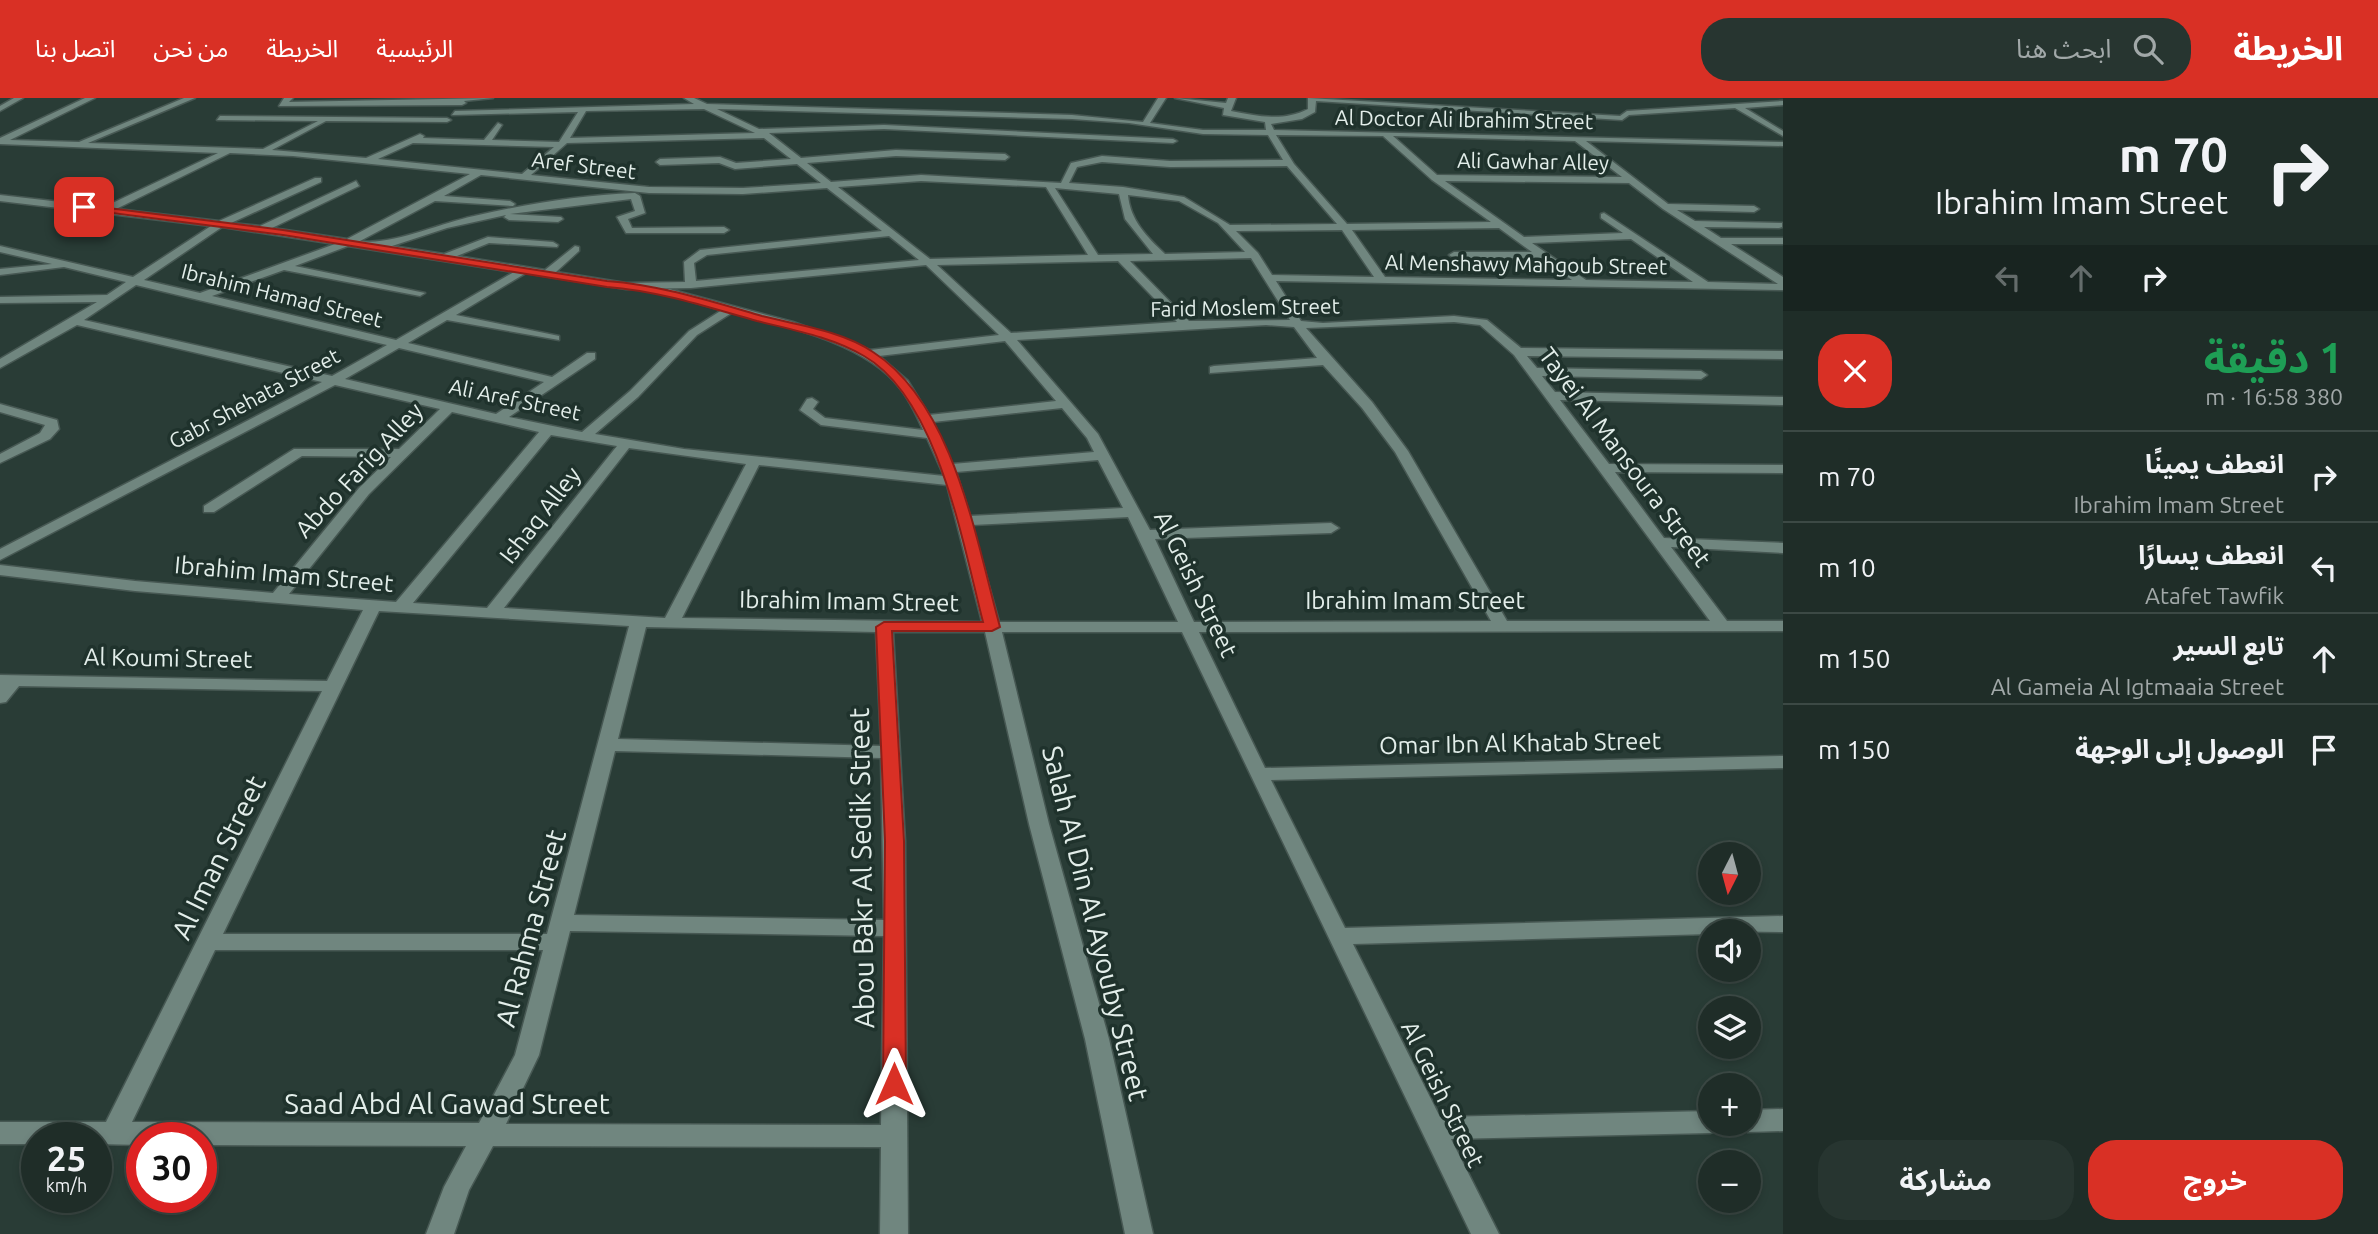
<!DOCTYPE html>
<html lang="ar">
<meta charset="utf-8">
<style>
:root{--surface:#1f2d28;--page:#273530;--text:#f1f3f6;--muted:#a1a8a8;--line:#3c4945;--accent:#d93025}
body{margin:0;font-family:Ubuntu,"Noto Sans Arabic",sans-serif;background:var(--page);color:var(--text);direction:rtl;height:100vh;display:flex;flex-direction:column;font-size:26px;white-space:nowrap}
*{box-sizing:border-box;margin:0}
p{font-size:23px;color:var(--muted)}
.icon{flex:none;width:38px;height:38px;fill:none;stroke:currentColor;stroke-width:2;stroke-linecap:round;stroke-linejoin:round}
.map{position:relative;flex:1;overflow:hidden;direction:ltr}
.side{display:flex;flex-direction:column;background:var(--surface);width:595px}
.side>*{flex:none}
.guide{background:#1f2d28;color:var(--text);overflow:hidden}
.needle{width:46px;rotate:186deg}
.controls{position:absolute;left:1698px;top:744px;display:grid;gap:14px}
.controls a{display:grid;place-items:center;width:63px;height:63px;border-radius:50%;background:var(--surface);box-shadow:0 4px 10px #0003,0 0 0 2px var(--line);font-size:35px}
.speed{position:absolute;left:21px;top:1024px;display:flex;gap:14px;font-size:35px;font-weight:700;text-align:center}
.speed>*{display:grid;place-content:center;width:91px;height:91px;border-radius:50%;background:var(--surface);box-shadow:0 4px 10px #0003,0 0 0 2px var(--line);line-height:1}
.speed small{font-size:18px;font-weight:400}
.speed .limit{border:10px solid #d22;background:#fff;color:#111}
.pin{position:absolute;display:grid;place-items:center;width:60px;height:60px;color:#fff;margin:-30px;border-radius:14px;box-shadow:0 4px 10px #0006}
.me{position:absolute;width:77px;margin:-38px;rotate:0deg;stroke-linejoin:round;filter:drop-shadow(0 0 5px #0008)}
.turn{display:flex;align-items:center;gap:24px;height:147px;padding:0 35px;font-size:32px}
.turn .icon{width:91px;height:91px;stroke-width:2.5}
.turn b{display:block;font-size:49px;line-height:60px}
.lanes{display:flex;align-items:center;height:66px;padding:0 35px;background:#0003;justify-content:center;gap:35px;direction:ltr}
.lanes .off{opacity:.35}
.round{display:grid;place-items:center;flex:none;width:74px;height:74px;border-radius:28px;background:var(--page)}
.overview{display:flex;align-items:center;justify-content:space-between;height:119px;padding:0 35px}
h1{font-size:42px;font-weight:700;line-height:52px;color:#1e9e55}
.primary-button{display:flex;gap:14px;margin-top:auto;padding:14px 35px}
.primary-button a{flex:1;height:80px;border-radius:28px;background:var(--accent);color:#fff;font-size:28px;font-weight:700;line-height:80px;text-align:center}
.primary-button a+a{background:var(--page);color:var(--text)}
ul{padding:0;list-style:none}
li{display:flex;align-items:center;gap:21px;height:91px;padding:0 35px;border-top:2px solid var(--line)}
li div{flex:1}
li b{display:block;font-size:26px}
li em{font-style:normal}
header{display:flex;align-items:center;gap:42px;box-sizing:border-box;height:98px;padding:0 35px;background:var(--accent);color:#fff}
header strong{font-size:33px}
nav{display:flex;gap:38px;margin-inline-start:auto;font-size:24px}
.search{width:490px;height:63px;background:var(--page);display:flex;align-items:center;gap:18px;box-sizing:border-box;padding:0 24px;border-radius:28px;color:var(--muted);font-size:26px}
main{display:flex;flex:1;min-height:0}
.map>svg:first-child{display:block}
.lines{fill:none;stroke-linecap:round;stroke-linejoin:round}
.minor-casing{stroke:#475853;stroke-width:3}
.minor{fill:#70867f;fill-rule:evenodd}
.route{fill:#d93025;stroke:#8d1f18;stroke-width:2}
.labels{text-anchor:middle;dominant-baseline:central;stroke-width:7;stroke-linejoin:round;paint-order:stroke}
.far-street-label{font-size:21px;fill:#e3eeea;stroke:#1f322c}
.street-label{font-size:24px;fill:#e3eeea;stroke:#1f322c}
.near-street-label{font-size:28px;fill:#e3eeea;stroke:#1f322c}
</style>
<header>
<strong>الخريطة</strong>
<div class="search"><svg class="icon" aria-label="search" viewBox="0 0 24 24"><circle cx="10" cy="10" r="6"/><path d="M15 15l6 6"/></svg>ابحث هنا</div>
<nav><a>الرئيسية</a><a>الخريطة</a><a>من نحن</a><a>اتصل بنا</a></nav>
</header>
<main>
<section class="side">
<div class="guide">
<div class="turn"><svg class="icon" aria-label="right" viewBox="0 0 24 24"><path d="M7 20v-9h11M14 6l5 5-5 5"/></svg><div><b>70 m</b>Ibrahim Imam Street</div></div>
<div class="lanes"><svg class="icon off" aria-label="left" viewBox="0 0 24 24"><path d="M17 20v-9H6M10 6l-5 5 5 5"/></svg><svg class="icon off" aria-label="ahead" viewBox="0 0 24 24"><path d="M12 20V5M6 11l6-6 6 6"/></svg><svg class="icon" aria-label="right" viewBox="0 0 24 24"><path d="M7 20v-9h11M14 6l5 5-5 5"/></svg></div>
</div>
<div class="overview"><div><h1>1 دقيقة</h1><p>380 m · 16:58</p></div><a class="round" style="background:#d93025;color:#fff"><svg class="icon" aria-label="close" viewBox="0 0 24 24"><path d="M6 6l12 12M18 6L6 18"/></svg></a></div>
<ul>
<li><svg class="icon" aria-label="right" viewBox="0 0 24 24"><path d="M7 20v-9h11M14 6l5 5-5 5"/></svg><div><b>انعطف يمينًا</b><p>Ibrahim Imam Street</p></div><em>70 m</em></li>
<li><svg class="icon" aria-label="left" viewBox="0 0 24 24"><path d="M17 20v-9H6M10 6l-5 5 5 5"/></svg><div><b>انعطف يسارًا</b><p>Atafet Tawfik</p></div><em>10 m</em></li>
<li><svg class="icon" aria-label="ahead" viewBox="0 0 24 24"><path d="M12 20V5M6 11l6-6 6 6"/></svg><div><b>تابع السير</b><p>Al Gameia Al Igtmaaia Street</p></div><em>150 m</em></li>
<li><svg class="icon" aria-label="arrive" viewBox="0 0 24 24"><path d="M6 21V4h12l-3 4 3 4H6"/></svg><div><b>الوصول إلى الوجهة</b></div><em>150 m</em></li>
</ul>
<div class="primary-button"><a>خروج</a><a>مشاركة</a></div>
</section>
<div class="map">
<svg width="1783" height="1136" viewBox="0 0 1783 1136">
<rect width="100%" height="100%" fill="#293c36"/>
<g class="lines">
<!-- minor casing -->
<g class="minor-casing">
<g id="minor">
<path d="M 14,0 L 23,0 L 0,13 L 0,8 Z"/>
<path d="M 85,0 L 95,0 L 10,42 L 79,44 L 184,0 L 195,0 L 88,45 L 263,51 L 318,23 L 217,22 L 220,18 L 447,20 L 451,22 L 447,24 L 326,23 L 272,52 L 366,60 L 420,36 L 424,38 L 423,40 L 484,42 L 498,25 L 502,27 L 492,42 L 559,44 L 578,14 L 452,17 L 455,13 L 694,6 L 684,0 L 694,0 L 707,6 L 1072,17 L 1143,24 L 1158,0 L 1166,0 L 1150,25 L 1203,32 L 1266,32 L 1265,24 L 1223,17 L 1224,10 L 1175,0 L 1226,5 L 1228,0 L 1236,0 L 1231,13 C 1257,18 1283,24 1308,11 L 1308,0 L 1620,18 L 1627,13 L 1783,3 L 1783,7 L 1745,10 L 1783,33 L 1783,38 L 1735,10 L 1629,17 L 1622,22 L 1316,3 L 1315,14 L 1302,21 L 1271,26 L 1274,32 L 1783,44 L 1783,48 L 1586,43 L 1668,106 L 1754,108 L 1759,111 L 1754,114 L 1677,112 L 1695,123 L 1782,125 L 1782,129 L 1779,130 L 1704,129 L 1721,140 L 1783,140 L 1783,146 L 1731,146 L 1783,179 L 1783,192 L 1276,183 L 1301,223 L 1323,225 L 1454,218 L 1487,222 L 1521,250 L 1783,253 L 1783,261 L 1527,258 L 1537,270 L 1701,273 L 1707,277 L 1701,281 L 1542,278 L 1555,294 L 1783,299 L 1783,307 L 1560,302 L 1609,366 L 1783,367 L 1783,375 L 1615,374 L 1664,440 L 1783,445 L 1783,455 L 1671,449 L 1727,523 L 1783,523 L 1783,533 L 1199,534 L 1265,670 L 1783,658 L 1783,670 L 1271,682 L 1345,830 L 1783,818 L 1783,834 L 1710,833 L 1710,836 L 1353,846 L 1440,1019 L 1710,1013 L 1710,1026 L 1722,1026 L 1719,1032 L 1710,1035 L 1451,1041 L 1499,1136 L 1471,1136 L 1182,534 L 1002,534 L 1049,726 L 1109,941 L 1153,1136 L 1125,1136 L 1085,941 L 1029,726 L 985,534 L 893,534 L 905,743 L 908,1136 L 880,1136 L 881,1049 L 493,1048 L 469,1092 L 454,1136 L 426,1136 L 444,1089 L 466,1048 L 201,1047 L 201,1040 L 142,1040 L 142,1047 L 96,1046 L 96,1040 L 37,1040 L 37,1046 L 0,1046 L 0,1024 L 106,1024 L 322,593 L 19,588 L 6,604 L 0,605 L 0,577 L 327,583 L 363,512 L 135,493 L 0,477 L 0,467 L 135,483 L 273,495 L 359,390 L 391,359 L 302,358 L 214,414 L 204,414 L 204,408 L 294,351 L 399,351 L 440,311 L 335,287 L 0,462 L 0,451 L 322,284 L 77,227 L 0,270 L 0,261 L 97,204 L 0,205 L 0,199 L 107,197 L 126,184 L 64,169 L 0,177 L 0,171 L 52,166 L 0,154 L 0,148 L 133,179 L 211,128 L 0,103 L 0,97 L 104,109 L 218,55 L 0,46 L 0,40 ZM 704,11 L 755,35 L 570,40 L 586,13 ZM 717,11 L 1072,21 L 1129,25 L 1203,36 L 1268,37 L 1283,62 L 1170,63 L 1102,58 L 1071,65 L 1061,85 L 921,77 L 831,84 L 807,65 L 896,58 L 1005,62 L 1009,59 L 1005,56 L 896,52 L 801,60 L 769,35 L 884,31 L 1173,45 L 1177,43 L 1173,41 L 884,27 L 759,31 ZM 1276,37 L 1383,38 L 1432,82 L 1491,124 L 1347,126 L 1294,66 ZM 1393,38 L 1575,43 L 1622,79 L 1437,77 ZM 764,40 L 791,61 L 736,65 L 720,59 L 660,61 L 656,64 L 660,67 L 719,65 L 735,71 L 797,66 L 821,85 L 743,90 L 649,89 L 531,77 L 567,45 ZM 413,45 L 554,49 L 522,76 L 378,61 ZM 230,55 L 293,58 L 470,76 L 347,141 L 272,130 L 359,88 L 356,83 L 260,128 L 231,125 L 321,84 L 321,80 L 315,80 L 219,123 L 116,111 ZM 1102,64 L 1170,69 L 1287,68 L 1337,126 L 1230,127 L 1184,99 L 1123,89 L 1069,85 L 1077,69 ZM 481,77 L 649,95 L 743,96 L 827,90 L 882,133 L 700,152 L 684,164 L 685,184 L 626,185 L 556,174 L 579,153 L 579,149 L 575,148 L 545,172 L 457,158 L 489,145 L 557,149 L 558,147 L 553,144 L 488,139 L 444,156 L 392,148 L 447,130 L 506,117 L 504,119 L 509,122 L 558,124 L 563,121 L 561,119 L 510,116 L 631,101 L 635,113 L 617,119 L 626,135 L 724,135 L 729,132 L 724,129 L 632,130 L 628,121 L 645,115 L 640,98 L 635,95 C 582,97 526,106 474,118 C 440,125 391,148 360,143 L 435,103 L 513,108 L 515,106 L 510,103 L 444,98 ZM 921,83 L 1046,89 L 1088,157 L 930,161 L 838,89 ZM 1445,83 L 1629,85 L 1663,111 L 1778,186 L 1708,184 L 1604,115 L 1601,116 L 1601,120 L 1623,135 L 1524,139 ZM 1055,90 L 1119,96 L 1125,121 L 1153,156 L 1098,157 ZM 1128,97 L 1179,103 L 1218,125 L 1245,154 L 1165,156 C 1147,139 1130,122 1128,97 ZM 222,129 L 335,146 L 200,195 L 144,182 ZM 1499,130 L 1532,154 L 1454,154 L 1449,157 L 1454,160 L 1541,160 L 1572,182 L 1385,179 L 1352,132 ZM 1342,132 L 1374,179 L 1272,177 L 1258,155 L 1236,133 ZM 889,138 L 919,162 L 696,183 L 694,165 L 707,157 ZM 1631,141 L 1693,184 L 1586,182 L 1532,145 ZM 348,148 L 514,174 L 396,242 L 212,198 L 284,172 L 420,198 L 425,195 L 295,168 ZM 1251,160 L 1290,222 L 1189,223 L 1130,163 ZM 1118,163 L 1177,224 L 1011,235 L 937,167 ZM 926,167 L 999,237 L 870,252 L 793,224 L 669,191 L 664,194 L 665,196 L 722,212 L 689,233 L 630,293 L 582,334 L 509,319 L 595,261 L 595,255 L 587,255 L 552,279 L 408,245 L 447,222 L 559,242 L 559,238 L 456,217 L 526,175 L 626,191 L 691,190 ZM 136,187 L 387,247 L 332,278 L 84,222 ZM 733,214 C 785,228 865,245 899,289 C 909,301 917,318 923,332 L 825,320 L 813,311 L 818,304 L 812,300 L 807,301 L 800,312 L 821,327 L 927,340 L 944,378 L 684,351 L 595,336 L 638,299 L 697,237 ZM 1454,224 L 1480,227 L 1514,257 L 1710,523 L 1507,523 L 1408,353 L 1372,304 L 1306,230 ZM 1266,227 L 1294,229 L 1317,260 L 1214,268 L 1210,269 L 1210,275 L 1323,267 L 1362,310 L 1395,354 L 1491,523 L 1194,524 L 1155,441 L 1331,435 L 1339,430 L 1331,425 L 1150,432 L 1098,336 L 1017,242 ZM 1005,243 L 1056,303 L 929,317 L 908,283 L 879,258 ZM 399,250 L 544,284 L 496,316 L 345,281 ZM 1062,310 L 1087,340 L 1094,354 L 952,366 L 933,324 ZM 452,314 L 539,334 L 396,504 L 289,496 L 369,396 ZM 551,337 L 617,348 L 487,510 L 413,505 ZM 629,350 L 746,366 L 665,520 L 504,510 ZM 1098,362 L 1123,410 L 970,418 L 956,374 ZM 759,367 L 947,387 L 982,524 L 682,520 ZM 1128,419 L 1178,524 L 999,524 L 972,427 ZM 379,513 L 629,528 L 547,836 L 223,836 ZM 646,529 L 876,534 L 881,648 L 618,641 ZM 615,653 L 881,660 L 884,822 L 574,817 ZM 570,833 L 884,838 L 881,1027 L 506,1026 L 539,957 ZM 215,852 L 543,852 L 515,957 L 479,1025 L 132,1024 Z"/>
<path d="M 284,0 L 293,0 L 289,4 L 493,0 L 464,3 L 466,5 L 462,7 L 279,8 Z"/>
<path d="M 0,306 L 57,322 L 59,331 L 50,341 L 0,365 L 0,356 L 40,335 L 45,327 L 0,314 Z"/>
<path d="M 1783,1011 L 1783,1033 L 1748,1034 L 1739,1031 L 1736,1026 L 1748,1026 L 1748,1012 Z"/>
</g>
</g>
<!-- minor -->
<use href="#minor" class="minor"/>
</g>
<!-- route -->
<path class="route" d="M 84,107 L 283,132 L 607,183 C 660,187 710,203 762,218 C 798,227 842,233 873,254 C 954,306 976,442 1000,529 L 992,533 L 892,533 L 904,743 L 906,986 L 902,993 L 894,996 L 886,993 L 883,986 L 885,743 L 876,529 L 884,524 L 983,524 C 963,447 938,300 864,258 C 832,239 793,232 757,223 C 707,209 659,193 607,189 L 283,137 L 81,111 Z"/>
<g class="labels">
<!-- far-street labels -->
<g class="far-street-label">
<text transform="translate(1464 21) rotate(1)">Al Doctor Ali Ibrahim Street</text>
<text transform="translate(1533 63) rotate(1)">Ali Gawhar Alley</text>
<text transform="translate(584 67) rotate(7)">Aref Street</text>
<text transform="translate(1526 166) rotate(1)">Al Menshawy Mahgoub Street</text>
<text transform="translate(282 197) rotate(14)">Ibrahim Hamad Street</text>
<text transform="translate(1245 209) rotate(-1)">Farid Moslem Street</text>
<text transform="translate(254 300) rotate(-28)">Gabr Shehata Street</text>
<text transform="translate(515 301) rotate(12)">Ali Aref Street</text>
</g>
<!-- street labels -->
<g class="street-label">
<text transform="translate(1625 359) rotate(53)">Tayei Al Mansoura Street</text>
<text transform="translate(359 372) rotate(-47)">Abdo Farig Alley</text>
<text transform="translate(540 417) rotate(-52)">Ishaq Alley</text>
<text transform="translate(284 476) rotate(5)">Ibrahim Imam Street</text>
<text transform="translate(1196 486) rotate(64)">Al Geish Street</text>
<text x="1415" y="502">Ibrahim Imam Street</text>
<text transform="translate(849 503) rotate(1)">Ibrahim Imam Street</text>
<text transform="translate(168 560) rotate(1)">Al Koumi Street</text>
<text transform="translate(1520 645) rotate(-1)">Omar Ibn Al Khatab Street</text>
<text transform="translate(1443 996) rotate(64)">Al Geish Street</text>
</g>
<!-- near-street labels -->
<g class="near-street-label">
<text transform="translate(218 759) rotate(-64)">Al Iman Street</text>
<text transform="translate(861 770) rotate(-91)">Abou Bakr Al Sedik Street</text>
<text transform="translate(1096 825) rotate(76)">Salah Al Din Al Ayouby Street</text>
<text transform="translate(530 830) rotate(-75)">Al Rahma Street</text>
<text x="447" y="1005">Saad Abd Al Gawad Street</text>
</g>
</g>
</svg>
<div class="controls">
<a><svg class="needle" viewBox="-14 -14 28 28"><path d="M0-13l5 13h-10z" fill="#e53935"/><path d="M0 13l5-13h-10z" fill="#a1a8a8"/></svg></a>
<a><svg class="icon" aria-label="sound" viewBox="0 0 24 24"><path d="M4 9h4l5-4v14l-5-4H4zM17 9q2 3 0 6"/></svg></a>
<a><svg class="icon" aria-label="layers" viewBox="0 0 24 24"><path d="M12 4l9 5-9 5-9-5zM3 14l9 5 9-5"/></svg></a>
<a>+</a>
<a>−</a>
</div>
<div class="speed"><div>25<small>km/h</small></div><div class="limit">30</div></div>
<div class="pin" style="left:84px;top:109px;background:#d93025"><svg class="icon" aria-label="arrive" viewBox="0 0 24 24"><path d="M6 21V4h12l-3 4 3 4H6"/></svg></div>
<svg class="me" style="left:894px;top:986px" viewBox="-20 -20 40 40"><path d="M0-17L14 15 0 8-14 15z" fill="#d93025" stroke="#fff" stroke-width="4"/></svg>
</div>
</main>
